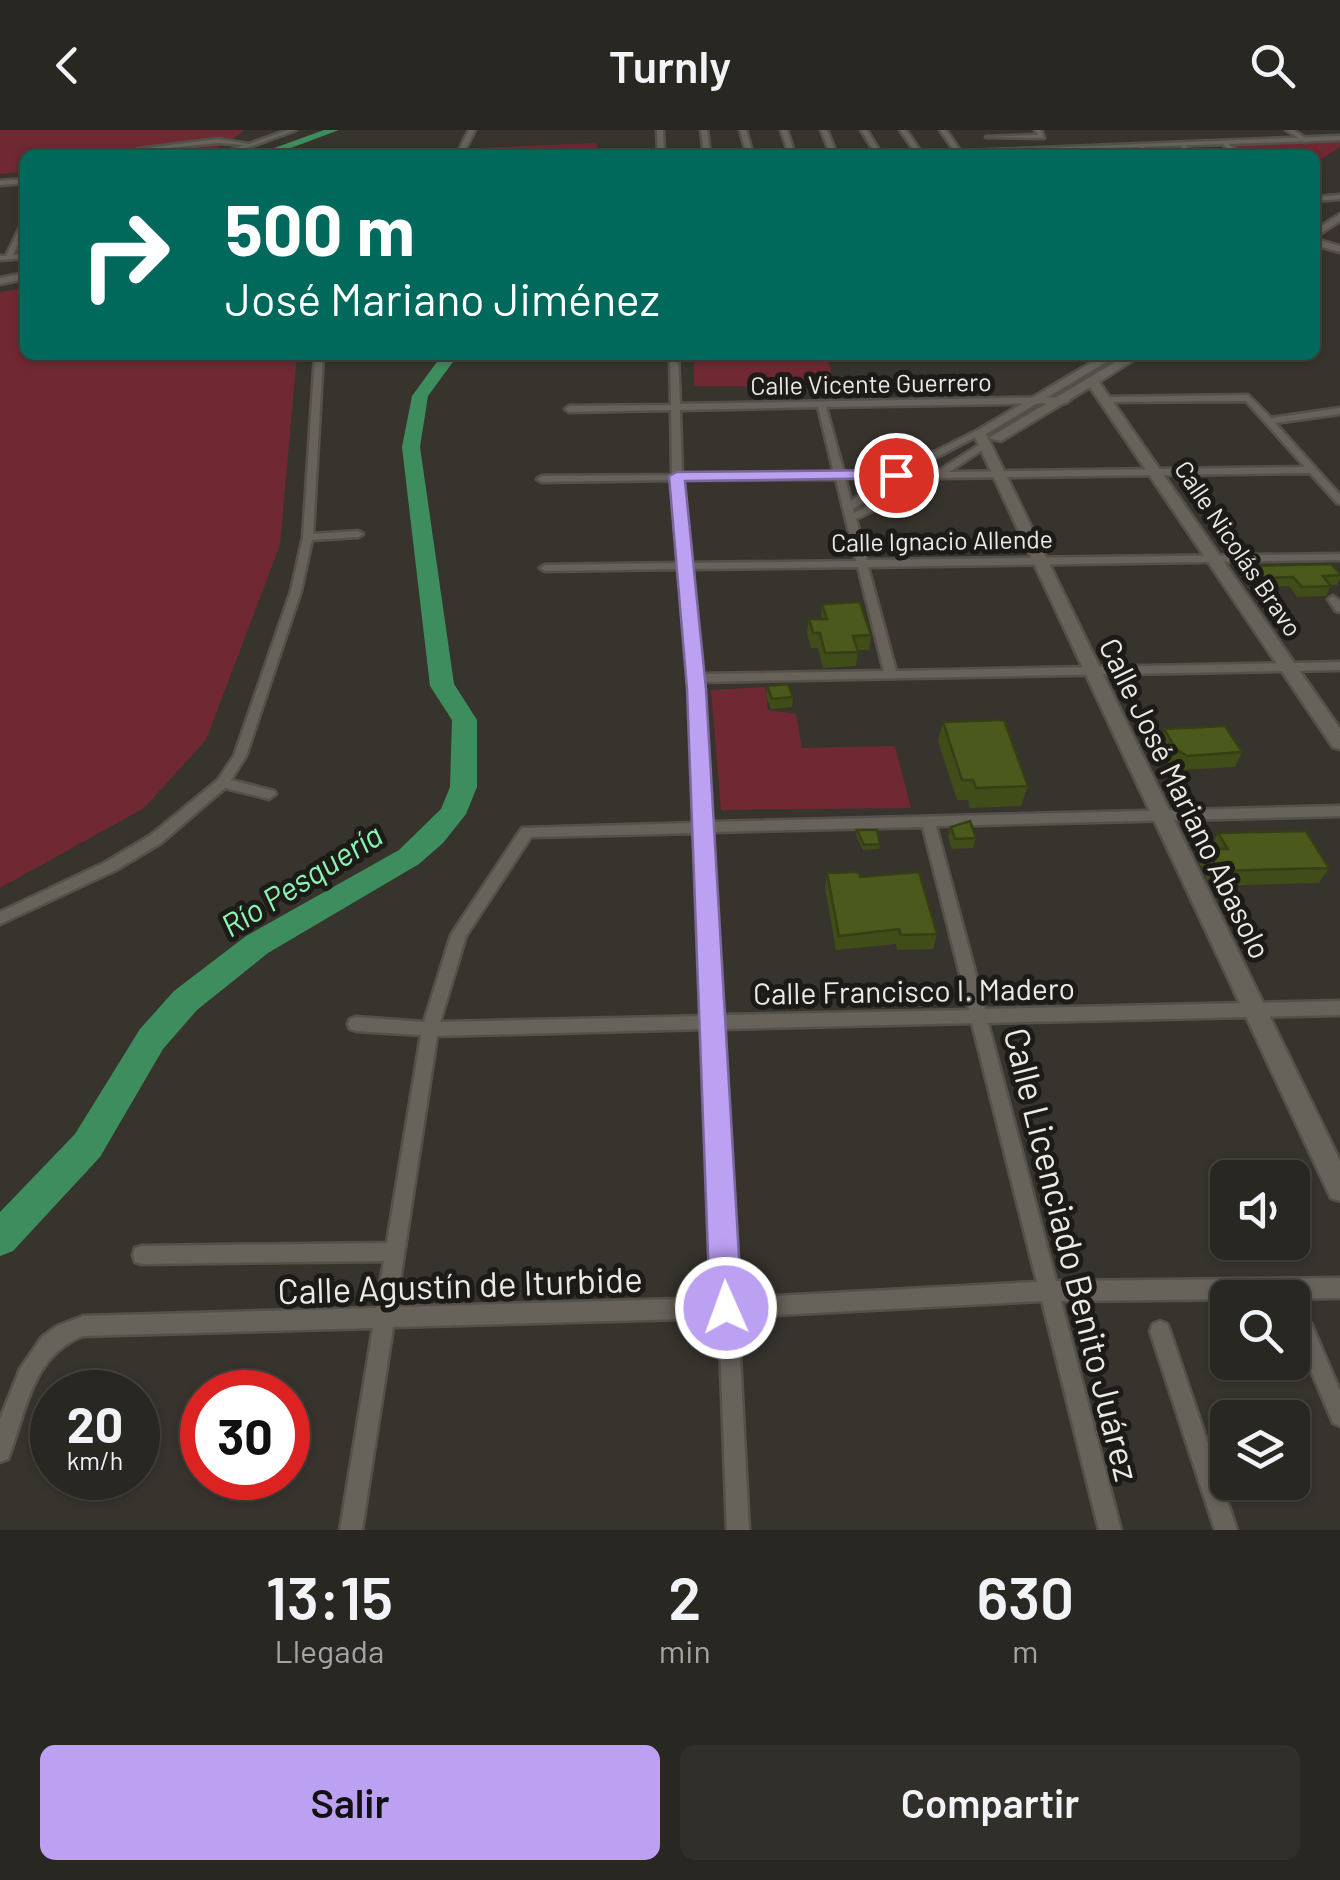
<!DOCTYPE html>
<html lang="es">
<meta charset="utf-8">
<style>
:root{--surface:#292722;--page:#312f2a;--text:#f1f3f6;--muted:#a5a5a5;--line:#454440;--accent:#bca0f2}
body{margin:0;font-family:Barlow,sans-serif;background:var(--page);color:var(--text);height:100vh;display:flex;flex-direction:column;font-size:38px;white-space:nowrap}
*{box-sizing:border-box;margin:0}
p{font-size:32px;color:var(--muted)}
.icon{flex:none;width:55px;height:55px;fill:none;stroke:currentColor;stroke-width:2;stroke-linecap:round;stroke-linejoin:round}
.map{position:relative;height:1400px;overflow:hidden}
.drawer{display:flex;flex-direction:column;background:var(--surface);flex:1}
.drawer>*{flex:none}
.banner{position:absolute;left:20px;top:20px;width:1300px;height:210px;border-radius:15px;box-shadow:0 2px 8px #0004,0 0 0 2px var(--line);background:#00695c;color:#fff;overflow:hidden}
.controls{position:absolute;left:1210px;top:1030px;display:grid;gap:20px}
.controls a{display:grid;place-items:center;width:100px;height:100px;border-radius:15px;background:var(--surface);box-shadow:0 2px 8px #0004,0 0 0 2px var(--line);font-size:50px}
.speed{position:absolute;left:30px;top:1240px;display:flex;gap:20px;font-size:50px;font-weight:700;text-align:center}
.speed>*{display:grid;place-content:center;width:130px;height:130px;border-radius:50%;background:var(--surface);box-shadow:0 2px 8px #0004,0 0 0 2px var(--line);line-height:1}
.speed small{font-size:25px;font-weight:400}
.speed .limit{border:15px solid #d22;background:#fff;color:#111}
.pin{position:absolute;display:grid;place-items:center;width:85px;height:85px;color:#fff;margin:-42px;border:5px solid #fff;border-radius:50%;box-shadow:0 2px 10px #0007}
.me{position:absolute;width:110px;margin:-55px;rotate:358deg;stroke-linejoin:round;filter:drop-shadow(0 0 8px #0008)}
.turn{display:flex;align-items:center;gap:35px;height:210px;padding:0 40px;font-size:45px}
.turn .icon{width:130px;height:130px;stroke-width:2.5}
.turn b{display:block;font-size:70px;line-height:85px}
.eta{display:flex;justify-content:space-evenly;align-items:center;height:170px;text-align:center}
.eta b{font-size:60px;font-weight:600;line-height:70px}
.cta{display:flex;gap:20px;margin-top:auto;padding:20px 40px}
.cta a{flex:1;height:115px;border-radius:15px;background:var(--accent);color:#111;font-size:40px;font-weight:600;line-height:115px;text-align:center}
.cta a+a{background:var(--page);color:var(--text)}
header{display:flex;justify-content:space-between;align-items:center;height:130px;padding:0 40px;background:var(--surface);font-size:45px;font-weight:600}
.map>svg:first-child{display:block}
.green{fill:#702832}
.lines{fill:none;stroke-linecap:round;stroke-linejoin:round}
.river{fill:#3e8d5e;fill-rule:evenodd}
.street-casing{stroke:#54514b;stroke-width:5}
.secondary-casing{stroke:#54514b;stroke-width:5}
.street{fill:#67635b;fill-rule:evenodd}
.secondary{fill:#67635b;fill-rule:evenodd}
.wall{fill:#414d19}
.building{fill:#4c591d;stroke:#353e14;stroke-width:2.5}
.route{fill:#bca0f2;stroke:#7a689d;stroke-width:2.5}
.labels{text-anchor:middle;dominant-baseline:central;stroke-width:10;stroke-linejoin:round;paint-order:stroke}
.far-street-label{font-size:25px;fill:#eceae6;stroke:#1d1b18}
.street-label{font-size:30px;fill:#eceae6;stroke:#1d1b18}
.water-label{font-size:32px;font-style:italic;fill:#8bf6b3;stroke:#1d1b18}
.near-street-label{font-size:35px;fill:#eceae6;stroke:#1d1b18}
</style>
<header><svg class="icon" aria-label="back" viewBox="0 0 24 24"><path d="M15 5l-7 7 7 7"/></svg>Turnly<svg class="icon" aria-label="search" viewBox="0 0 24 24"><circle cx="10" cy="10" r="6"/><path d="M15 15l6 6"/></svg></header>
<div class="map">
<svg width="1340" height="1400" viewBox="0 0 1340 1400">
<rect width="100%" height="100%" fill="#37342d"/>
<!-- green -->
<g class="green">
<path d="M 0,0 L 246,0 L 206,25 L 25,25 L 25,42 L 0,44 Z"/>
<path d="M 1340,12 L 1340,17 L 1315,33 L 1315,25 L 1244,25 L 1232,16 Z"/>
<path d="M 596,13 L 600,25 L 483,25 L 481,18 Z"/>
<path d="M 25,158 L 25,225 L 297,225 L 280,415 L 206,610 L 144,678 L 0,758 L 0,162 Z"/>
<path d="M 694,225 L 827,225 L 834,257 L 694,256 Z"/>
<path d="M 765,557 L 768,580 L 796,584 L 802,618 L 895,616 L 911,678 L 721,680 L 711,560 Z"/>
</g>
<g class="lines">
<!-- river -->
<g class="river">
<path d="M 324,0 L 339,0 L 272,25 L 255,25 Z"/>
<path d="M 442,225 L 458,225 L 428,266 L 420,317 L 454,554 L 477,590 L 477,657 L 466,684 L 443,713 L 419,734 L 268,823 L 197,880 L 163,919 L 100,1027 L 13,1121 L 0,1126 L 0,1082 L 75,1004 L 140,899 L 174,861 L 246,806 L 399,720 L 441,679 L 450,657 L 452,590 L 430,556 L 402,317 L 412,266 Z"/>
</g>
<!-- street casing -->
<g class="street-casing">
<g id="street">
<path d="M 288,0 L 296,0 L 227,25 L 219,25 L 244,15 L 218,13 L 141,21 L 138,19 L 218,9 L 249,14 Z"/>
<path d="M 469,0 L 475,0 L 466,18 L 468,25 L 462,25 L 460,18 Z"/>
<path d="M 657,0 L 663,0 L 664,25 L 658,25 Z"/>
<path d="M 701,0 L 707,0 L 710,25 L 704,25 Z"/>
<path d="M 740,0 L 746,0 L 753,25 L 747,25 Z"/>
<path d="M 781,0 L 787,0 L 795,25 L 789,25 Z"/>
<path d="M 821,0 L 827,0 L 837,25 L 831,25 Z"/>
<path d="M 861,0 L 867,0 L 882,25 L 876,25 Z"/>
<path d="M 900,0 L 906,0 L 923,25 L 917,25 Z"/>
<path d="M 940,0 L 946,0 L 963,25 L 957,25 Z"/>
<path d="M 1035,0 L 1041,0 L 1044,8 L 986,7 L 1038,5 Z"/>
<path d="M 1286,0 L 1293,0 L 1310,11 L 1305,12 Z"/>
<path d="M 1225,12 L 1227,13 L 1243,25 L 1236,25 L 1223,15 Z"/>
<path d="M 1183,14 L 1185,15 L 1197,25 L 1191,25 L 1181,17 Z"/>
<path d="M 1142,16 L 1144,17 L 1153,25 L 1147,25 L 1139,18 Z"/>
<path d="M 1100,18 L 1108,25 L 1102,25 L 1097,20 Z"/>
<path d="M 1058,20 L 1064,25 L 1058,25 L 1055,22 Z"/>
<path d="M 1014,22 L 1018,25 L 1012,25 Z"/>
<path d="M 25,49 L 25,53 L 0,55 L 0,51 Z"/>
<path d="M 1340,65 L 1340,69 L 1315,71 L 1315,67 Z"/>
<path d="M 25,91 L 25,100 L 13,125 L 25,124 L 25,128 L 0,130 L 0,126 L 6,126 L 22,93 Z"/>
<path d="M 315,225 L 323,225 L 313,404 L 358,401 L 363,404 L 358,407 L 312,410 L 301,461 L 246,626 L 231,650 L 274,661 L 276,664 L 269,669 L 225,658 L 161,713 L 116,740 L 0,794 L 0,782 L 106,732 L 151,705 L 218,650 L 234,626 L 291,461 L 303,407 Z"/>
<path d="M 670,225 L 678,225 L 680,274 L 1066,267 L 1070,270 L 1066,273 L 826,277 L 844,343 L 894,342 L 976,301 L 983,303 L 899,347 L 853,379 L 854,383 L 935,343 L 985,311 L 990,314 L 988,316 L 949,342 L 1305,337 L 1246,271 L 1105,272 L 1105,268 L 1108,267 L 1248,265 L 1271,288 L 1340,278 L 1340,284 L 1275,293 L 1340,365 L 1340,374 L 1337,373 L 1310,343 L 940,348 L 856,389 L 867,430 L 1340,424 L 1340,430 L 868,437 L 896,541 L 1340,532 L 1340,540 L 701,552 L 710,692 L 1340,676 L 1340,686 L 936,696 L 985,879 L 1340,871 L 1340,885 L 988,893 L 1056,1151 L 1340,1148 L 1340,1168 L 1061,1171 L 1121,1400 L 1099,1400 L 1042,1171 L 738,1187 L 749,1400 L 727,1400 L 719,1188 L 393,1197 L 362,1400 L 340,1400 L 373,1198 L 83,1206 C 31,1226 26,1283 8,1329 L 0,1332 L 0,1289 L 20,1239 L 42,1207 L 57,1196 L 83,1186 L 376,1178 L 384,1131 L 142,1134 L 135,1132 L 133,1125 L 135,1118 L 142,1116 L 387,1113 L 421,905 L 356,901 L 350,899 L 348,894 L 350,889 L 356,887 L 424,892 L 451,805 L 522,698 L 697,693 L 690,559 L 680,439 L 545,441 L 540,438 L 545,435 L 679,433 L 673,350 L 542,352 L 537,349 L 542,346 L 672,345 L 671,280 L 569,282 L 565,279 L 569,276 L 671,275 ZM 818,277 L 834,343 L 682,345 L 680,280 ZM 845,348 L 885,348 L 851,371 ZM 836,349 L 856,431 L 690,433 L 682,350 ZM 858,437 L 884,541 L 701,544 L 691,439 ZM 923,697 L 969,880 L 723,885 L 711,702 ZM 697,703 L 707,886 L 440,892 L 466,806 L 531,707 ZM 972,893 L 1037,1152 L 737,1168 L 723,899 ZM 707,899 L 718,1168 L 396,1177 L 437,906 Z"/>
<path d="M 1333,466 L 1340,471 L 1340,482 L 1336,481 L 1328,469 Z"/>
<path d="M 1304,1190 L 1311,1193 L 1340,1261 L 1340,1296 L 1333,1293 L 1294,1200 L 1297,1193 Z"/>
<path d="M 1160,1191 L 1167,1194 L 1170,1201 L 1237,1400 L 1215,1400 L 1150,1201 L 1153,1194 Z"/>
</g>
</g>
<!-- secondary casing -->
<g class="secondary-casing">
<g id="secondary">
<path d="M 1340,6 L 1340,10 L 912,25 L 916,23 Z"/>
<path d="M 1340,84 L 1340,91 L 1315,107 L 1315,100 Z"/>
<path d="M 1315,109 L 1340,116 L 1340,122 L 1315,115 Z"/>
<path d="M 25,143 L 25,149 L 0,154 L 0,148 Z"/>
<path d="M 1104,225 L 1118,225 L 986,304 L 1340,1031 L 1340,1071 L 1331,1068 L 973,303 Z"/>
<path d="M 1127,225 L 1141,225 L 1099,252 L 1340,599 L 1340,619 L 1333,617 L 1090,257 L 1001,311 L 989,308 Z"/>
</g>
</g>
<!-- street -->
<use href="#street" class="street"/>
<!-- secondary -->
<use href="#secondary" class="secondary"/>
</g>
<!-- wall -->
<g class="wall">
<path d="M 1254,436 L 1340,444 L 1340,448 L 1337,455 L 1331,455 L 1326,466 L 1297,467 L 1289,456 L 1259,457 L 1250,445 Z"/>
<path d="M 822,474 L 871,505 L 869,520 L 858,520 L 856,536 L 823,538 L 818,518 L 811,518 L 807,504 L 809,489 L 821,489 Z"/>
<path d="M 767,556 L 793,567 L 792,577 L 771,579 L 766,566 Z"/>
<path d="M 943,592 L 1028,656 L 1021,676 L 970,678 L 968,670 L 957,670 L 938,611 Z"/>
<path d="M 1164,599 L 1242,622 L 1235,637 L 1180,640 L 1169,634 L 1158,614 Z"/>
<path d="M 951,697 L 976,708 L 973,718 L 952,719 L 948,707 Z"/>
<path d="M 857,700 L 880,714 L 879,719 L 863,720 L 856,705 Z"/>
<path d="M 1218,703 L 1329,738 L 1319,753 L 1210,756 L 1200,734 L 1208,719 L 1211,719 L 1210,718 Z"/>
<path d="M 827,743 L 860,747 L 937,804 L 933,819 L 897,820 L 896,814 L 836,820 L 825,758 Z"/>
</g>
<!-- building -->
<g class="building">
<path d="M 1331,434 L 1340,444 L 1340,445 L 1323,446 L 1331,456 L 1302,457 L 1293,447 L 1263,448 L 1254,436 Z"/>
<path d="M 860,472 L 871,505 L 853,506 L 858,522 L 825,523 L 820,503 L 813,503 L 809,489 L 827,489 L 822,474 Z"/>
<path d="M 788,554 L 793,567 L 772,569 L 767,556 Z"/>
<path d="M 1004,590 L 1028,656 L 976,658 L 973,650 L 962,650 L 943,592 Z"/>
<path d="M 1225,596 L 1242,622 L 1187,626 L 1176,619 L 1164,599 Z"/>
<path d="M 970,691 L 976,708 L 955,709 L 951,697 Z"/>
<path d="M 857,700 L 877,700 L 880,714 L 864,715 Z"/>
<path d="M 1306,701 L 1329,738 L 1218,741 L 1208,719 L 1228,719 L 1218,703 Z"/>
<path d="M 859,742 L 860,747 L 919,742 L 937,804 L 901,805 L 899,799 L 839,806 L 827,743 Z"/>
</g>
<!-- route -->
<path class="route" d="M 896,340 L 901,342 L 901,348 L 685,351 L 706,559 L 742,1178 L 737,1190 L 726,1194 L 715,1190 L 710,1178 L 687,559 L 669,346 L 677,342 Z"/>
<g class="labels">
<!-- far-street labels -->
<g class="far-street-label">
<text transform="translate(871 253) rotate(-1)">Calle Vicente Guerrero</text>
<text transform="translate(942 410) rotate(-1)">Calle Ignacio Allende</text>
<text transform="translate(1239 418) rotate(56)">Calle Nicolás Bravo</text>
</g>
<!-- street labels -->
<g class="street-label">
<text transform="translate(1186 668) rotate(64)">Calle José Mariano Abasolo</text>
<text transform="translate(914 860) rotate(-1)">Calle Francisco I. Madero</text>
</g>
<!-- water labels -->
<g class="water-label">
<text transform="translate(301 749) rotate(-32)">Río Pesquería</text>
</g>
<!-- near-street labels -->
<g class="near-street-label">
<text transform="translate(1073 1124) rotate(76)">Calle Licenciado Benito Juárez</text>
<text transform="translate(460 1154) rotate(-2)">Calle Agustín de Iturbide</text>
</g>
</g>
</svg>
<div class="controls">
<a><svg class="icon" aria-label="sound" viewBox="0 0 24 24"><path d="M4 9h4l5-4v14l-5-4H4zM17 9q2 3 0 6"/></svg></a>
<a><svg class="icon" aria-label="search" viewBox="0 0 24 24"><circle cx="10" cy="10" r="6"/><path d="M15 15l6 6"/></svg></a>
<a><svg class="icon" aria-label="layers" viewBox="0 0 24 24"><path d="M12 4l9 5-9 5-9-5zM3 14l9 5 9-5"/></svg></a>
</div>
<div class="speed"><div>20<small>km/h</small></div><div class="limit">30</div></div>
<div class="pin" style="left:896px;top:345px;background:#d93025"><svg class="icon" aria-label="arrive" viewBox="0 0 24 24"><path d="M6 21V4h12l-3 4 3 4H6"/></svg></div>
<svg class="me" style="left:726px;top:1178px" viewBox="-20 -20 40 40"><circle r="17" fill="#bca0f2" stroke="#fff" stroke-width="3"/><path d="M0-11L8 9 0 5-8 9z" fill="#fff"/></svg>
<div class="banner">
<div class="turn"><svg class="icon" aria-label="right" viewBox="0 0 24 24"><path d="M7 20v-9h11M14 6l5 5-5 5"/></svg><div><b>500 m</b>José Mariano Jiménez</div></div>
</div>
</div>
<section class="drawer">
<div class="eta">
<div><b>13:15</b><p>Llegada</p></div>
<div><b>2</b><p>min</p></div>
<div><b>630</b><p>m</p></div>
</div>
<div class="cta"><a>Salir</a><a>Compartir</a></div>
</section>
